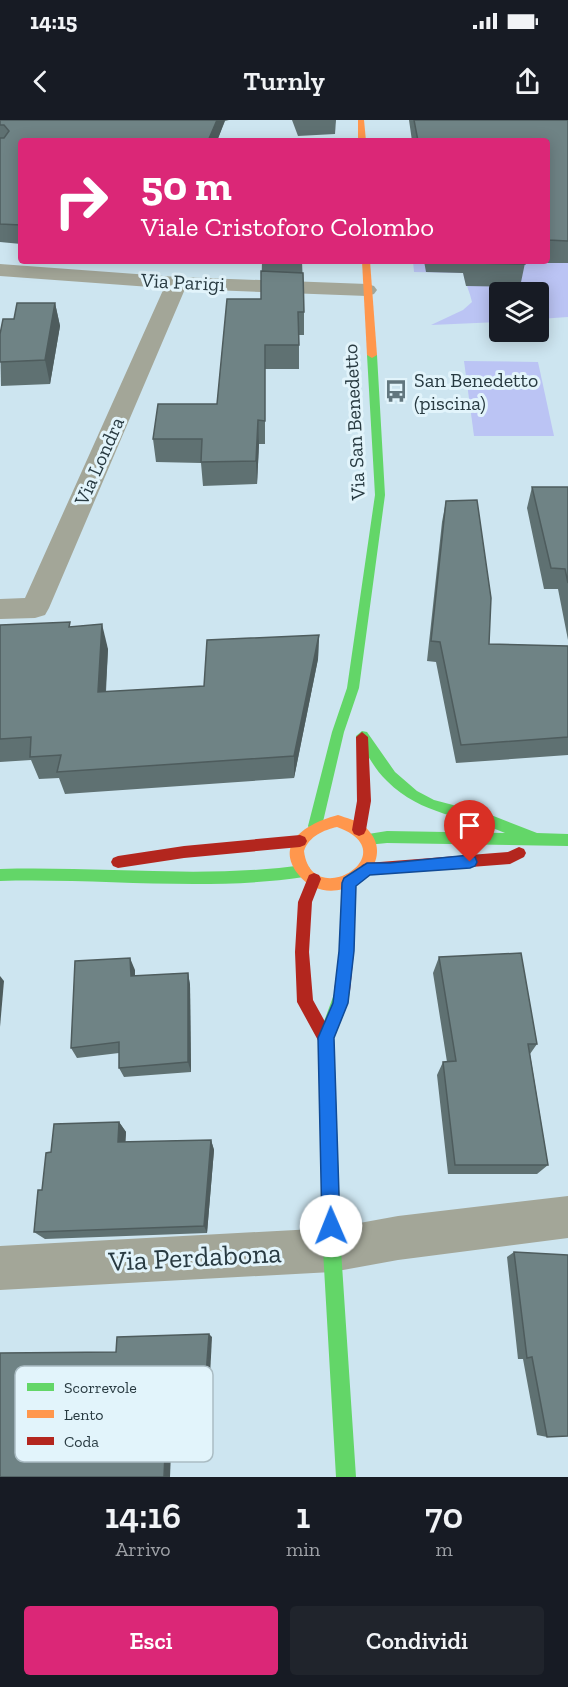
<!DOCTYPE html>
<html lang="it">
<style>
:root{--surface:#171b24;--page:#20242c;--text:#f1f3f6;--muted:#9ea1a6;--accent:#db2777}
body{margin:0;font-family:"Zilla Slab",serif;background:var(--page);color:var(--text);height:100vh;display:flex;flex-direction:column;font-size:22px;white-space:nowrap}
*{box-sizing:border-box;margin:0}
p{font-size:20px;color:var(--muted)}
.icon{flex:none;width:33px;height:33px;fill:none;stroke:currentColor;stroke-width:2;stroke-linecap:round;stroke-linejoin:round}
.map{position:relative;height:1357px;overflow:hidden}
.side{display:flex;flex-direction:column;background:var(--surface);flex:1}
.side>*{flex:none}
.hud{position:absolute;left:18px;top:18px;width:532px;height:126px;border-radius:6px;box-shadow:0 3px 15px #0003;background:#db2777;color:#fff;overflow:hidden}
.buttons{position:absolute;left:489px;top:162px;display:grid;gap:12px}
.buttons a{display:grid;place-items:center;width:60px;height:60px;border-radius:6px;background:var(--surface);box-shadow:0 3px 15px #0003;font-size:30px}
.pin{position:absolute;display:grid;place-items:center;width:51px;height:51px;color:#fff;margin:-62px -26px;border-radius:50% 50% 50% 0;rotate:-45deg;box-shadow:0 0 6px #0007}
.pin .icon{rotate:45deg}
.me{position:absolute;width:66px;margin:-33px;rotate:359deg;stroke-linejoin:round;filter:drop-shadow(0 0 4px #0008)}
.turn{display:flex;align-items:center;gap:21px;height:126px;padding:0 24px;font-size:27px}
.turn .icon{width:78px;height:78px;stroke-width:2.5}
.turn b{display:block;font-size:42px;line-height:51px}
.eta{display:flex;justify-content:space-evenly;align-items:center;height:102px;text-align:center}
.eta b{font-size:36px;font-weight:600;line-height:42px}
.button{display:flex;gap:12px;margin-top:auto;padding:12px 24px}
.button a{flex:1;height:69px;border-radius:6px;background:var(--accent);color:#fff;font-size:24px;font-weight:600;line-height:69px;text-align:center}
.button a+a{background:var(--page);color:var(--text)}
.status{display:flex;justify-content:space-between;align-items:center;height:42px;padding:0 30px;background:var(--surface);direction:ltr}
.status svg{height:16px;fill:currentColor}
header{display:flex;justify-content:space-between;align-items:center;height:78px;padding:0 24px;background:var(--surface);font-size:27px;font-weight:600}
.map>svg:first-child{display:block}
.green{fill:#bbc4f4}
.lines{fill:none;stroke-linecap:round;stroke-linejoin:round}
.street{fill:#a3a698;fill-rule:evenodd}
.fast{fill:#63d668;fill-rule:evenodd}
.slow{fill:#ff974d;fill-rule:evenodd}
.jam{fill:#b3261e;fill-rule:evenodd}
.wall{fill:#5f7172}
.shaded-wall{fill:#4e5c5d}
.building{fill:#6f8385;stroke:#4e5c5d;stroke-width:1.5}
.route{fill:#1a73e8;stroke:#114b97;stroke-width:1.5}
.labels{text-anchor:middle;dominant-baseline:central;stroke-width:6;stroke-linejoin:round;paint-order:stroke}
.far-street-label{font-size:20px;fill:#283a41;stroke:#e2f4fb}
.far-poi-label{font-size:20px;fill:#283a41;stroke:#e2f4fb;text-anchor:start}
.near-street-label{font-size:28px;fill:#283a41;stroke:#e2f4fb}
.key{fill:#e2f4fb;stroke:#aabcc3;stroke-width:1.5}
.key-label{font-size:16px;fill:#283a41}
</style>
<div class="status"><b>14:15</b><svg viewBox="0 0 49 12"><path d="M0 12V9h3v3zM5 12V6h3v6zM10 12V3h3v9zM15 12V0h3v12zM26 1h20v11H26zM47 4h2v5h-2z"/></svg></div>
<header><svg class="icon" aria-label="back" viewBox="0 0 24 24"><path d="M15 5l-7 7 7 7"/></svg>Turnly<svg class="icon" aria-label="share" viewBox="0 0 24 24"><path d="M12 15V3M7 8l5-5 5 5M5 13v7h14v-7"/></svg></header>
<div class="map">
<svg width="568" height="1357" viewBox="0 0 568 1357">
<rect width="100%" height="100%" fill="#cde5f0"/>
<!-- green -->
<g class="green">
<path d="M 568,40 L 568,197 L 539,199 L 538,172 L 500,172 L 499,202 L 431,205 L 463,190 L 472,182 C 470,172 465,163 463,153 L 414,152 L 413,141 L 548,141 Z"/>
<path d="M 464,241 L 538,242 L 554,316 L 474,316 Z"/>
</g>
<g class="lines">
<!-- street -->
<g class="street">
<path d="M 0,144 L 177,157 L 367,164 L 374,166 L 377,170 L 374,174 L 367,176 L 185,169 L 49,488 L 45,495 L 35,498 L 0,499 L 0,479 L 25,478 L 164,168 L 0,156 Z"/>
<path d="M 568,1076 L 568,1118 L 398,1140 L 332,1152 L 0,1170 L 0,1126 L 332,1108 L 398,1096 Z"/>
</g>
<!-- fast -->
<g class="fast">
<path d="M 372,232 L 377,235 L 385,375 L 359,568 L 344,612 L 322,706 L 320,710 L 315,712 L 310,710 L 308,706 L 332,612 L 347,568 L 375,375 L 367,235 Z"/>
<path d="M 362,611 L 367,612 L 395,652 L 417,671 L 434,680 L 491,695 L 537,713 L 568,714 L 568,726 L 387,723 L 367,725 L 362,723 L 360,719 L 362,715 L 387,711 L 505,713 C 463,695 422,696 387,661 C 375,650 367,633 357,620 L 356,616 Z"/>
<path d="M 304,745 L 309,747 L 311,751 L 309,755 L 304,757 C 203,772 102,758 0,761 L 0,749 C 102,746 203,759 304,745 Z"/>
<path d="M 342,864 L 347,866 L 350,871 L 348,883 L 334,918 L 341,1130 L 356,1357 L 336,1357 L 323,1130 L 318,918 L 337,866 Z"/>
</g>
<!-- slow -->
<g class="slow">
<path d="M 358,0 L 364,0 L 366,21 L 358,21 Z"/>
<path d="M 362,141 L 370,141 L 377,235 L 372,238 L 367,235 Z"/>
<path d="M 338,695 C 346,698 357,700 364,706 C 407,743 333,799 298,754 C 273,721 311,702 338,695 ZM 337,707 C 409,733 311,793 304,731 C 309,716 324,710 337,707 Z"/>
</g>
<!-- jam -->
<g class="jam">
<path d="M 362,612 L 368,617 L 371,681 L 366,710 L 364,714 L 359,716 L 354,714 L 352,710 L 357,681 L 356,617 Z"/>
<path d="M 300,715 L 305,717 L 307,721 L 305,725 L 300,727 L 184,738 L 118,748 L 113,746 L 111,742 L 113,738 L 118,736 L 184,726 Z"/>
<path d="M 519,727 L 524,729 L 526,733 L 524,737 L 510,744 L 367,755 L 362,753 L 360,749 L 362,745 L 367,743 L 508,732 Z"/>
<path d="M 314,753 L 319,755 L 321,759 L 312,782 L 309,832 L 313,880 L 334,918 L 332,924 L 326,926 L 320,924 L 297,882 L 295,832 L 298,782 L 309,755 Z"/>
<path d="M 349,757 L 354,758 L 356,763 L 354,831 L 350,871 L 347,876 L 342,878 L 337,876 L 334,871 L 340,831 L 342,763 L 344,758 Z"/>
</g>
</g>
<!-- wall -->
<g class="wall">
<path d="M 0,0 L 229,0 L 225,1 L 217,21 L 21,21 L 21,124 L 0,122 Z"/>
<path d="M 292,0 L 336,0 L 335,14 L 298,16 Z"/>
<path d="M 409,0 L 568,0 L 568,143 L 525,143 L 520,167 L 466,166 L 463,153 L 426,152 L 424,141 L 548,141 L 548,21 L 412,21 Z"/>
<path d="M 262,141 L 302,141 L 304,192 L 304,215 L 299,215 L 299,249 L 265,249 L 265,324 L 259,324 L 257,364 L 203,366 L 201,343 L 156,342 L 153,319 L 217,284 L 261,179 Z"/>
<path d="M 55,183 L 60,206 L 50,264 L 1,266 L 0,214 L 14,199 Z"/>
<path d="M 532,367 L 568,367 L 568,520 L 558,469 L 544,469 L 527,388 Z"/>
<path d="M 446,381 L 489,524 L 568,526 L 568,635 L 456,643 L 436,542 L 427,541 L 442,402 Z"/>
<path d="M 0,505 L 71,507 L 108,529 L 106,572 L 204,566 L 319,515 L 318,539 L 294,658 L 65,674 L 59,658 L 39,659 L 31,640 L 0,642 Z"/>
<path d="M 439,837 L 537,924 L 530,934 L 548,1045 L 537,1054 L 448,1054 L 437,955 L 443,942 L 447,942 L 433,853 Z"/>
<path d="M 135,850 L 135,856 L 188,853 L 190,865 L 191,952 L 124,957 L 119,948 L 119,933 L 77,938 L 71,928 Z"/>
<path d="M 119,1002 L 126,1012 L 125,1022 L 211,1020 L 214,1030 L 207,1113 L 45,1119 L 34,1112 L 51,1032 Z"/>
<path d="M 514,1132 L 547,1317 L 537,1315 L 523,1239 L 518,1239 L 507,1137 Z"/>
</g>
<!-- shaded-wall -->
<g class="shaded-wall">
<path d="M 217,0 L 225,0 L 217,21 L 208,21 Z"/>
<path d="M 55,183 L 60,206 L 50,264 L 45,240 Z"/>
<path d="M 258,300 L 259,324 L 257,364 L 256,341 Z"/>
<path d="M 102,504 L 108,529 L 104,596 L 98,572 Z"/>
<path d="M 319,515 L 318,539 L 294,658 L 294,636 Z"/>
<path d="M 130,838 L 135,850 L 135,868 L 131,856 Z"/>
<path d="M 188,853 L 190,865 L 191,952 L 188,942 Z"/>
<path d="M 0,856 L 4,861 L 0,907 Z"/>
<path d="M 119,1002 L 126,1012 L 125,1032 L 118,1022 Z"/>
<path d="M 211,1020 L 214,1030 L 207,1113 L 204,1106 Z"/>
<path d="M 209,1214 L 212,1217 L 210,1256 L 206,1256 Z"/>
<path d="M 176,1258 L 181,1258 L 180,1306 L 175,1309 Z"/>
<path d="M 172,1307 L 170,1357 L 164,1357 L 166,1309 Z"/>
</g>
<!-- building -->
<g class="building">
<path d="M 0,0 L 217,0 L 208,21 L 21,21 L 21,105 L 0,104 L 0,18 L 4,18 L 9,11 L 4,5 L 0,5 Z"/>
<path d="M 414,0 L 568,0 L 568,121 L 548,120 L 548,21 L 418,21 Z"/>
<path d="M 470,141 L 525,141 L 525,144 L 470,143 Z"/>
<path d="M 261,151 L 303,153 L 304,192 L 298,192 L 299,225 L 265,225 L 265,301 L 258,300 L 256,341 L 201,342 L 202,319 L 153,319 L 158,284 L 217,284 L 227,179 L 261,179 Z"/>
<path d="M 17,183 L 55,183 L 45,240 L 0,242 L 0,214 L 3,199 L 14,199 Z"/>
<path d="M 532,367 L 568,367 L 568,463 L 565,449 L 551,448 Z"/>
<path d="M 477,380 L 491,478 L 489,524 L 568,526 L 568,617 L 461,625 L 440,522 L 431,521 L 446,381 Z"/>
<path d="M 70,502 L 69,507 L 102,504 L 98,572 L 204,566 L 207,520 L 319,515 L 294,636 L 57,652 L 61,635 L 30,637 L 31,617 L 0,619 L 0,505 Z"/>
<path d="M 521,833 L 537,924 L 528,924 L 548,1045 L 455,1045 L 443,942 L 456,941 L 439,837 Z"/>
<path d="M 130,838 L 131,856 L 188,853 L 188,942 L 119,948 L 119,922 L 71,928 L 75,841 Z"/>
<path d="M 119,1002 L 118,1022 L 211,1020 L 204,1106 L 34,1112 L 38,1070 L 42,1070 L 46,1033 L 51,1032 L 54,1004 Z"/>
<path d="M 514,1132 L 568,1135 L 568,1316 L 547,1317 L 532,1237 L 527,1238 Z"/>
<path d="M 209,1214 L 206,1256 L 176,1258 L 175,1309 L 166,1309 L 164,1357 L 0,1357 L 0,1233 L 116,1232 L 117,1217 Z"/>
</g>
<!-- route -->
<path class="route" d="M 470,735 L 475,737 L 477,742 L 475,746 L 470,748 L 370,755 L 356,766 L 354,831 L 348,883 L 334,918 L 340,1106 L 337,1113 L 331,1115 L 325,1113 L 322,1106 L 318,918 L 333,883 L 339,831 L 342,763 L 344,758 L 367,743 L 390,743 Z"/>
<!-- icons -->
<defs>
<g id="bus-bare" transform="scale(1.8)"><path d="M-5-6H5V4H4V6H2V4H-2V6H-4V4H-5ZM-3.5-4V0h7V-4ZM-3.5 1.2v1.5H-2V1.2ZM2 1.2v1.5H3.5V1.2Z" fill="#62767e" stroke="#e2f4fb" stroke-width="2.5" paint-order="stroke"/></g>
</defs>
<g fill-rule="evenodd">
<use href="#bus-bare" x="396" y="271"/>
</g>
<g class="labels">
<!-- far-street labels -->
<g class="far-street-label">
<text transform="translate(183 162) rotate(3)">Via Parigi</text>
<text transform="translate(354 302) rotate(-93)">Via San Benedetto</text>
<text transform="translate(99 341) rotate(-66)">Via Londra</text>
</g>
<!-- far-poi labels -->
<g class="far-poi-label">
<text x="414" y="260">San Benedetto<tspan x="414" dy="23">(piscina)</tspan></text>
</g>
<!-- near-street labels -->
<g class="near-street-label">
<text transform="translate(195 1137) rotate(-3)">Via Perdabona</text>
</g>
</g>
<!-- legend -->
<rect x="15" y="1246" width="198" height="96" rx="9" class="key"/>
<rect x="27" y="1263" width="27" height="8" fill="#63d668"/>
<rect x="27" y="1290" width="27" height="8" fill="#ff974d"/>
<rect x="27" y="1317" width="27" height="8" fill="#b3261e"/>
<g class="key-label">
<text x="64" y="1273">Scorrevole</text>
<text x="64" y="1300">Lento</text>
<text x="64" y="1327">Coda</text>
</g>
</svg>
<div class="buttons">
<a><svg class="icon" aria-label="layers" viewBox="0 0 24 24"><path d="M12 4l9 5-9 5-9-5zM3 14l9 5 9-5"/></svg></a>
</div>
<div class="pin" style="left:470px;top:742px;background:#d93025"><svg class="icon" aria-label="arrive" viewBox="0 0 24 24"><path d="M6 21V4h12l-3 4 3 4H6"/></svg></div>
<svg class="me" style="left:331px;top:1106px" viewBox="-20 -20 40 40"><circle r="19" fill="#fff"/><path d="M0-13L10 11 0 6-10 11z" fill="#1a73e8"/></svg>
<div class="hud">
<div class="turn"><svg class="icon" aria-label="right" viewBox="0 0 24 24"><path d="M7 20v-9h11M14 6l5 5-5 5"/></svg><div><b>50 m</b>Viale Cristoforo Colombo</div></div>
</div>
</div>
<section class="side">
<div class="eta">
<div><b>14:16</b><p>Arrivo</p></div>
<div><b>1</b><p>min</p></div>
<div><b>70</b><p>m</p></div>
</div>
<div class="button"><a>Esci</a><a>Condividi</a></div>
</section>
